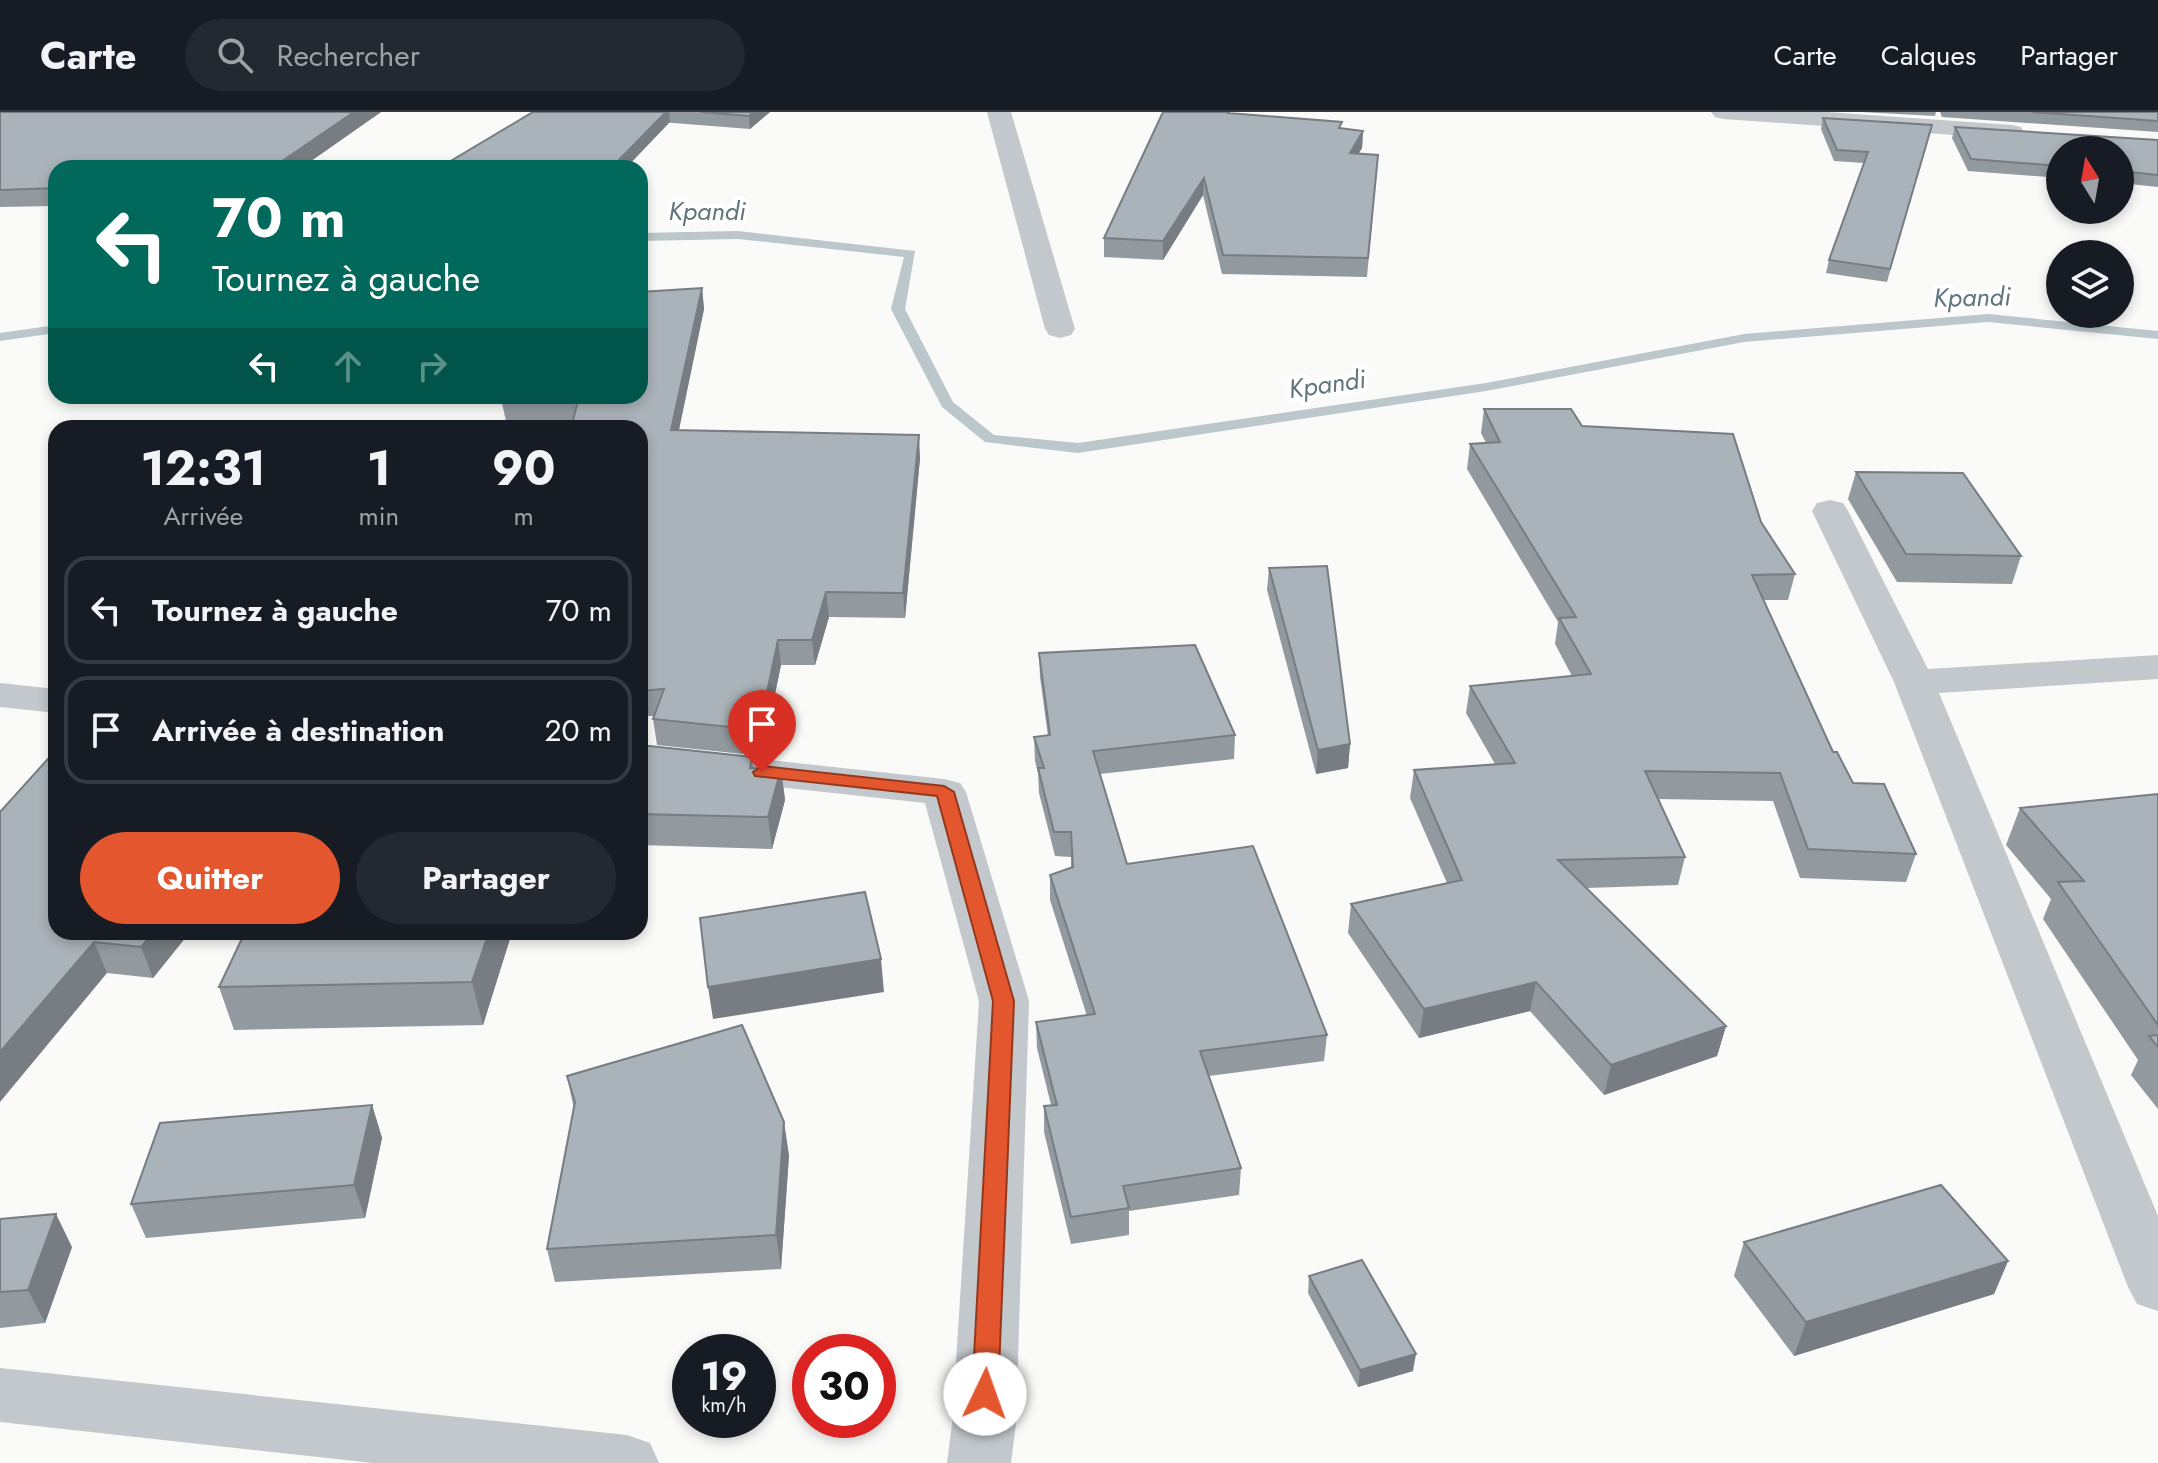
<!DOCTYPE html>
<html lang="fr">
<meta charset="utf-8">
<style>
:root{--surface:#171b24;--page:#242831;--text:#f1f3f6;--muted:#9ea1a6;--line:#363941;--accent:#e4572e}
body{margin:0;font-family:Jost,sans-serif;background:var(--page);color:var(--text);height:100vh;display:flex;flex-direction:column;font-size:30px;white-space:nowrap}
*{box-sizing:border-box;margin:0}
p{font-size:26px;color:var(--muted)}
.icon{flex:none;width:44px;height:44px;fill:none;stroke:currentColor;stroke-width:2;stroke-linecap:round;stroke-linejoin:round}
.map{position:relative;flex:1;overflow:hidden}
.details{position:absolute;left:48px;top:308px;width:600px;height:520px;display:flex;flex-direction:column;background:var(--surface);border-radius:24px;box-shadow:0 4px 12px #0003}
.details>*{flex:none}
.banner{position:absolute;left:48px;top:48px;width:600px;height:244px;border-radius:24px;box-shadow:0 4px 12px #0003;background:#00695c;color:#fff;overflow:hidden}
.needle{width:52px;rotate:349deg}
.tools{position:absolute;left:2046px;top:24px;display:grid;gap:16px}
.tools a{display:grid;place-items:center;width:88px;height:88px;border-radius:50%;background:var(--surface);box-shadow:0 4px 12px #0003;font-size:40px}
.speed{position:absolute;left:672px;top:1222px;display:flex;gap:16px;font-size:40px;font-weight:700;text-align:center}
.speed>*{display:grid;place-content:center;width:104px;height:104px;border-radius:50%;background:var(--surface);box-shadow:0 4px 12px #0003;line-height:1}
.speed small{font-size:20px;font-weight:400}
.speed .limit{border:12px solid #d22;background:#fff;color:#111}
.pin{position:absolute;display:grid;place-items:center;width:68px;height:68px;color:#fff;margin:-82px -34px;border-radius:50% 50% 50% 0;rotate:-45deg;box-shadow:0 0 8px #0007}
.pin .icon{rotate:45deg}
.me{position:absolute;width:88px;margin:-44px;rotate:3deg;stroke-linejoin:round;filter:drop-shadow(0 0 6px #0008)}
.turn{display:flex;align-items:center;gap:28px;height:168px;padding:0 32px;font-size:36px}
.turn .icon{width:104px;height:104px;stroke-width:2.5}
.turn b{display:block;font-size:56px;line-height:68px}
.lanes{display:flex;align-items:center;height:76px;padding:0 32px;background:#0003;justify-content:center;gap:40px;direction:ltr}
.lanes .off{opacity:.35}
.eta{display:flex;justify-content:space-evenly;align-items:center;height:136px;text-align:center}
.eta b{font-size:48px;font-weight:700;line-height:56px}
.action{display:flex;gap:16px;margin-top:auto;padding:16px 32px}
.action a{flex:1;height:92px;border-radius:48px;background:var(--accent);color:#fff;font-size:32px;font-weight:700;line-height:92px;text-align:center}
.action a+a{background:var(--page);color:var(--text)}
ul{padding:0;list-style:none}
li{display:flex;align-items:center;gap:24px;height:108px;margin:0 16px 12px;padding:0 16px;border:4px solid var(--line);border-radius:24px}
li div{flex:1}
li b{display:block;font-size:30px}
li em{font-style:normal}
header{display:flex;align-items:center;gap:48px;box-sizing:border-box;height:112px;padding:0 40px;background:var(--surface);border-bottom:2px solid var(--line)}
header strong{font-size:38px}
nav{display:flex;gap:44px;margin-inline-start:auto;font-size:28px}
.search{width:560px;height:72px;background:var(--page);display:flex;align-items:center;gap:20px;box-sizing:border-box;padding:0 28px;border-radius:44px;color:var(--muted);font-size:30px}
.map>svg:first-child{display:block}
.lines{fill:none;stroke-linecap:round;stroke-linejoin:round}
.stream{fill:#bbc7cb;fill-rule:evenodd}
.minor{fill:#c3c8cc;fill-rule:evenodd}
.wall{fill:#929a9f}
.shaded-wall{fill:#777d82}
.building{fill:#aab3b9;stroke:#777d82;stroke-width:2}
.route{fill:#e4572e;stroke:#94391e;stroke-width:2}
.labels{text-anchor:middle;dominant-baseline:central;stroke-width:8;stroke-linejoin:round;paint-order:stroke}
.far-water-label{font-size:26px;font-style:italic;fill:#60757c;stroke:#fff}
</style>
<header>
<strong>Carte</strong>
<div class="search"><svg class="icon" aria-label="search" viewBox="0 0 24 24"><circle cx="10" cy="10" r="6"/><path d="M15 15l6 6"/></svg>Rechercher</div>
<nav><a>Carte</a><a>Calques</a><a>Partager</a></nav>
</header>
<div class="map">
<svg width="2158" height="1351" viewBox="0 0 2158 1351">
<rect width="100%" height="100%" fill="#fafaf8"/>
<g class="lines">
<!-- stream -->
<g class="stream">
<path d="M 738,119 L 915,139 L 905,197 L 953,290 L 994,323 L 1078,331 L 1486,271 L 1744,222 L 1988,202 L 2158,219 L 2158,227 L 1988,210 L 1744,230 L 1486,279 L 1078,341 L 985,330 L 942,295 L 891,197 L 904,145 L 738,127 L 640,129 L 640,121 Z"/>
<path d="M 56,213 L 56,221 L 0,229 L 0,221 Z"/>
</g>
<!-- minor -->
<g class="minor">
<path d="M 987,0 L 1011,0 L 1075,217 L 1071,223 L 1060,226 L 1049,223 L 1045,217 Z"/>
<path d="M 1711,0 L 1827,0 L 2012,13 L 2021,15 L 2024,20 L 2021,25 L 2012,27 L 1723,7 L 1715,5 Z"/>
<path d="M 1830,388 L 1843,391 L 1848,399 L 1928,557 L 2158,543 L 2158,567 L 1939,581 L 2158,1104 L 2158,1199 L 2137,1192 L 2128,1175 L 1894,570 L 1812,399 L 1817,391 Z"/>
<path d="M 0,571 L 56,577 L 56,601 L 0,595 Z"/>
<path d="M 640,634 L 944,667 L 960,671 L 966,680 L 1029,889 L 1016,1312 L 1011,1351 L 947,1351 L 952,1312 L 979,889 L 925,691 L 640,660 Z"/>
<path d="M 0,1256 L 627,1323 L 650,1331 L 659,1351 L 373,1351 L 0,1310 Z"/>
</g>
</g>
<!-- wall -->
<g class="wall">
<path d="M 0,0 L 381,0 L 301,56 L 56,56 L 56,94 L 0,95 Z"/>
<path d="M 533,0 L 770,0 L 750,17 Z"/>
<path d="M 1861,0 L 1936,0 L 1935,4 Z"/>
<path d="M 1940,0 L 2158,0 L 2158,20 L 1942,5 Z"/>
<path d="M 1241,2 L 1363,19 L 1362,36 L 1358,41 L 1378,43 L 1367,165 L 1222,162 L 1203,83 L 1163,148 L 1104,145 L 1104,126 Z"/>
<path d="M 1823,6 L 1932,13 L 1887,170 L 1826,161 L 1829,148 L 1864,51 L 1834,49 L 1821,17 Z"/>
<path d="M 1955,15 L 2158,28 L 2158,75 L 2120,71 L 2120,38 L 2060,38 L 2060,66 L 1968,59 L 1952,26 Z"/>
<path d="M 702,176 L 704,197 L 679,318 L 920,346 L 905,506 L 829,505 L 815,553 L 781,553 L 762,644 L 657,633 L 653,607 L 654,604 L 640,604 L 640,316 L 573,308 L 506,309 L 501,287 Z"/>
<path d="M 1484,297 L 1582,314 L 1761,410 L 1795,462 L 1788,488 L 1764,488 L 1833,640 L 1853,671 L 1916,742 L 1906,770 L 1800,766 L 1773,689 L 1658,687 L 1685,745 L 1678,773 L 1586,776 L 1726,914 L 1717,944 L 1604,983 L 1530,899 L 1419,926 L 1348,821 L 1351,792 L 1447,771 L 1410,686 L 1414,658 L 1495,652 L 1466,601 L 1470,574 L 1572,564 L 1555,532 L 1558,510 L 1467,357 L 1470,332 L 1486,331 L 1481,321 Z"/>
<path d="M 1856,360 L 2021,444 L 2012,472 L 1897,470 L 1848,387 Z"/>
<path d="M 1269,456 L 1350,632 L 1348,656 L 1316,662 L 1267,478 Z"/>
<path d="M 1039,541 L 1235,623 L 1234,647 L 1100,662 L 1127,752 L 1327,923 L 1324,949 L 1209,964 L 1241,1056 L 1239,1083 L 1129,1099 L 1129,1123 L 1071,1132 L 1044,1020 L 1044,994 L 1051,993 L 1037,936 L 1036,910 L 1087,904 L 1050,788 L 1050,763 L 1071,756 L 1071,745 L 1055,744 L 1039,681 L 1038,661 L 1035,649 L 1034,625 L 1048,624 L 1040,565 Z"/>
<path d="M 640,633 L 752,645 L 754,656 L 781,657 L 785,688 L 772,737 L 640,733 Z"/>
<path d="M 2158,682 L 2158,997 L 2131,963 L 2138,948 L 2043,807 L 2051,787 L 2006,733 L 2020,696 Z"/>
<path d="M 56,820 L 190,820 L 153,866 L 107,861 Z"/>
<path d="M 512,820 L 483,913 L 234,918 L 219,875 Z"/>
<path d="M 567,964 L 789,1043 L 781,1157 L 555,1170 L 547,1137 L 574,997 Z"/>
<path d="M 372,993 L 382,1026 L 365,1106 L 146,1126 L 131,1092 Z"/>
<path d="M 0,1107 L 72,1135 L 45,1211 L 0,1216 Z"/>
<path d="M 1744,1130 L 2008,1149 L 1994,1182 L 1794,1244 L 1734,1164 Z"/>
<path d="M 1309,1164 L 1413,1259 L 1358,1275 L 1308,1181 Z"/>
</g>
<!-- shaded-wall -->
<g class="shaded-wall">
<path d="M 354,0 L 381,0 L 301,56 L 272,56 Z"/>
<path d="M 666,0 L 669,0 L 670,10 L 626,56 L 611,56 Z"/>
<path d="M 753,0 L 770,0 L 750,17 L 749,4 Z"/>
<path d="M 1363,19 L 1362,36 L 1349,58 L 1350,41 Z"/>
<path d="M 1204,66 L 1203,83 L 1163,148 L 1163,129 Z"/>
<path d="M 702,176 L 704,197 L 674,341 L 671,318 Z"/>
<path d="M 919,323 L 920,346 L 905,506 L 903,481 Z"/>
<path d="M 826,480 L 829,505 L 815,553 L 812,528 Z"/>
<path d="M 778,528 L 781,553 L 762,644 L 759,618 Z"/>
<path d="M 1350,632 L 1348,656 L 1316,662 L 1318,638 Z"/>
<path d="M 781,657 L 785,688 L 772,737 L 768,705 Z"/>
<path d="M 153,820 L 190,820 L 153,866 L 141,835 Z"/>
<path d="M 489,820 L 512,820 L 483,913 L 472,870 Z"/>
<path d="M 94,830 L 107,861 L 0,990 L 0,940 Z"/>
<path d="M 881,847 L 884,880 L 713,907 L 708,875 Z"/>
<path d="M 1536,870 L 1530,899 L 1419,926 L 1424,897 Z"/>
<path d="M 1726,914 L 1717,944 L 1604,983 L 1611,953 Z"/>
<path d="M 372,993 L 382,1026 L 365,1106 L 354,1073 Z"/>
<path d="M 784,1010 L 789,1043 L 781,1157 L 776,1123 Z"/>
<path d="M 56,1102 L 72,1135 L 45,1211 L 28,1178 Z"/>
<path d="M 2008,1149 L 1994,1182 L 1794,1244 L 1806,1210 Z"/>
<path d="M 1416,1242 L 1413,1259 L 1358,1275 L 1360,1258 Z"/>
</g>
<!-- building -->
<g class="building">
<path d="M 0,0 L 354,0 L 272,56 L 56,56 L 56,76 L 0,78 Z"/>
<path d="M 533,0 L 666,0 L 611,56 L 439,56 Z"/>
<path d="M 701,0 L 753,0 L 749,4 Z"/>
<path d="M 1163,0 L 1229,0 L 1228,1 L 1342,10 L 1339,16 L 1363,19 L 1350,41 L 1378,43 L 1368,146 L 1223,143 L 1204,66 L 1163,129 L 1104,126 Z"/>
<path d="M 2032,0 L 2158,0 L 2158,9 Z"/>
<path d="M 1823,6 L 1932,13 L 1890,157 L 1829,148 L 1868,40 L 1837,38 Z"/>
<path d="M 1955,15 L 2158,28 L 2158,63 L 2120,59 L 2120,38 L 2060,38 L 2060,54 L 1971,47 Z"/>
<path d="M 702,176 L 671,318 L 919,323 L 903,481 L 826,480 L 812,528 L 778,528 L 759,618 L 653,607 L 664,577 L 640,579 L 640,316 L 571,316 L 579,285 L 501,287 L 503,284 L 640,284 L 640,180 Z"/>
<path d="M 1484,297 L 1571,297 L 1582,314 L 1733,322 L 1761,410 L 1795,462 L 1752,463 L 1833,640 L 1837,640 L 1853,671 L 1884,672 L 1916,742 L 1808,737 L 1780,661 L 1645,659 L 1685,745 L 1558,748 L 1726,914 L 1611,953 L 1536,870 L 1424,897 L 1351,792 L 1462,768 L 1414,658 L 1515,651 L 1470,574 L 1591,562 L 1559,506 L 1576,505 L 1470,332 L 1500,330 Z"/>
<path d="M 1856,360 L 1963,361 L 2021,444 L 1906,442 Z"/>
<path d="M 1327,454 L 1350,632 L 1318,638 L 1269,456 Z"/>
<path d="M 1195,533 L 1235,623 L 1093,639 L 1127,752 L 1253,734 L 1327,923 L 1200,939 L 1241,1056 L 1123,1074 L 1129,1096 L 1071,1105 L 1044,994 L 1057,993 L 1036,910 L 1095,902 L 1050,763 L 1073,755 L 1071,720 L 1054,720 L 1038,656 L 1044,656 L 1034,625 L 1050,623 L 1039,541 Z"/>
<path d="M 640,633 L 752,645 L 750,656 L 781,657 L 768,705 L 640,702 Z"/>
<path d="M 56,638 L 56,820 L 153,820 L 141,835 L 94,830 L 0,940 L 0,700 Z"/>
<path d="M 2158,682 L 2158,913 L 2058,770 L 2084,769 L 2020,696 Z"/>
<path d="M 865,780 L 881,847 L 708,875 L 700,806 Z"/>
<path d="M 245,820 L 489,820 L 472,870 L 219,875 Z"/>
<path d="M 742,913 L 784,1010 L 776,1123 L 547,1137 L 575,990 L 567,964 Z"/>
<path d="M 2158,923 L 2158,935 L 2149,924 Z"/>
<path d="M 372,993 L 354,1073 L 131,1092 L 160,1011 Z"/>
<path d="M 1941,1073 L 2008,1149 L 1806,1210 L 1744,1130 Z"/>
<path d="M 56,1102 L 28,1178 L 0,1180 L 0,1107 Z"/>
<path d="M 1362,1148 L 1416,1242 L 1360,1258 L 1309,1164 Z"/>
</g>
<!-- route -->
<path class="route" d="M 762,654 L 944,674 L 954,680 L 1014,889 L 998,1282 L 994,1290 L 985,1293 L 976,1290 L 972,1282 L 993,889 L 937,684 L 755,664 L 753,660 Z"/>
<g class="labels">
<!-- far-water labels -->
<g class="far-water-label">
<text x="707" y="99">Kpandi</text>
<text transform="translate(1972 185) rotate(-1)">Kpandi</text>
<text transform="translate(1327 272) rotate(-8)">Kpandi</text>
</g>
</g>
</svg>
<div class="tools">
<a><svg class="needle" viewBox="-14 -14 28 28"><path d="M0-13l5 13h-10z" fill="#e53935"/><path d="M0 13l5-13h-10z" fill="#9ea1a6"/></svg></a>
<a><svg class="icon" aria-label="layers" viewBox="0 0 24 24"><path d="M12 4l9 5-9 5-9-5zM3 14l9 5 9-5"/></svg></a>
</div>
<div class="speed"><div>19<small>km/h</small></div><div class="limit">30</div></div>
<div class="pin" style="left:762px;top:660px;background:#d93025"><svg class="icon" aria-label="arrive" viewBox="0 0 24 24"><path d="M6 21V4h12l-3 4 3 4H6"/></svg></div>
<svg class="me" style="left:985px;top:1282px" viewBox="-20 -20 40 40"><circle r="19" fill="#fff"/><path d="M0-13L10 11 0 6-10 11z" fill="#e4572e"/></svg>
<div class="banner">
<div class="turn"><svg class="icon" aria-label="left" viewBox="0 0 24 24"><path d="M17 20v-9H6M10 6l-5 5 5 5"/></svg><div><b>70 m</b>Tournez à gauche</div></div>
<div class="lanes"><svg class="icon" aria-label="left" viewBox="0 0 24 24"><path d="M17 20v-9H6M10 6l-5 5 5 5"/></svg><svg class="icon off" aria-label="ahead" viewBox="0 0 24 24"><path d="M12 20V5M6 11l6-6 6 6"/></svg><svg class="icon off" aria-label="right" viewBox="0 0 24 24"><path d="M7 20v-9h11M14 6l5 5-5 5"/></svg></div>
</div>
<section class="details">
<div class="eta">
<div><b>12:31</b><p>Arrivée</p></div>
<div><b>1</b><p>min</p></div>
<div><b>90</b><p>m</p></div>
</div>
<ul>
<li><svg class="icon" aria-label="left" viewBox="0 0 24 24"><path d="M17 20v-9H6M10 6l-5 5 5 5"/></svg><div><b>Tournez à gauche</b></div><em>70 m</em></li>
<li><svg class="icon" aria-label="arrive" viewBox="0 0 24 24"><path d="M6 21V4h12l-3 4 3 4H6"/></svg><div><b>Arrivée à destination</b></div><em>20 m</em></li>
</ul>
<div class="action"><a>Quitter</a><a>Partager</a></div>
</section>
</div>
